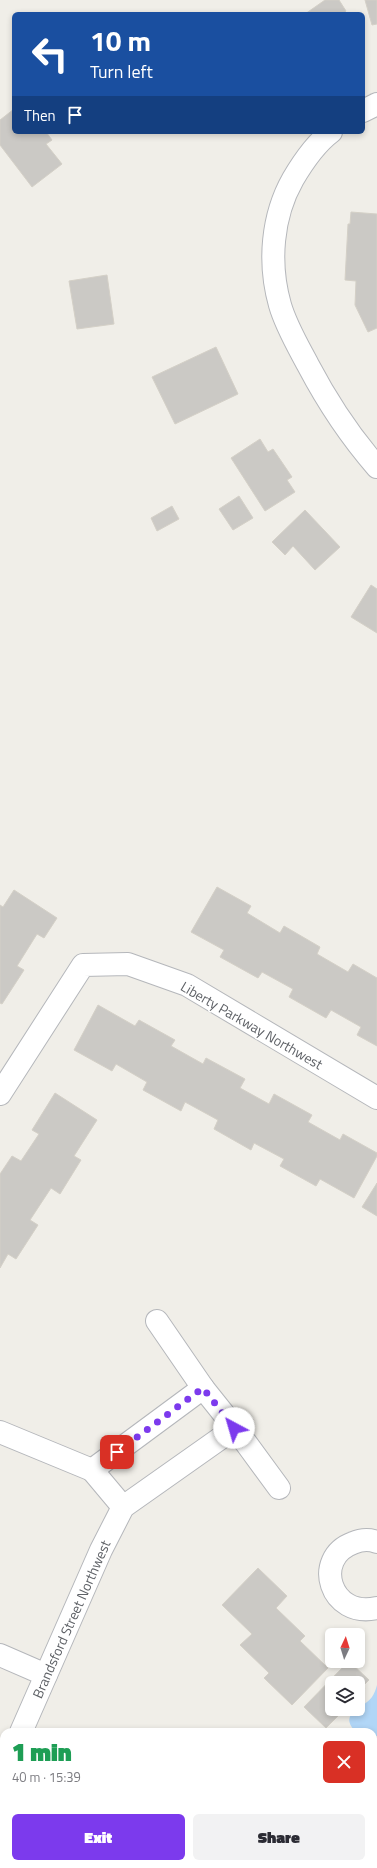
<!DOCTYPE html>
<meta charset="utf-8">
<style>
:root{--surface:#fff;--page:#f2f2f3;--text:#2b2b33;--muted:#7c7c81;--accent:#7c3aed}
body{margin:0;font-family:"Titillium Web",sans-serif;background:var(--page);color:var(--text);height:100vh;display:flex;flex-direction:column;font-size:15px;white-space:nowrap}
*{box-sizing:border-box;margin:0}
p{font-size:13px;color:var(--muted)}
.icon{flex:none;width:22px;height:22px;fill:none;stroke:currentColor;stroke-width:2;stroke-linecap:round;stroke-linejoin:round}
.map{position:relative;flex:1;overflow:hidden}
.details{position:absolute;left:0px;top:1728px;width:377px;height:140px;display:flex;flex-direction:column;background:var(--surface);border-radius:12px 12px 0 0;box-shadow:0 2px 6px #0003}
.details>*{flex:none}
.banner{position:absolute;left:12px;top:12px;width:353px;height:122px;border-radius:6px;box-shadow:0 2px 6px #0003;background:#1a4fa0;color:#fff;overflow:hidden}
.needle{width:26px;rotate:4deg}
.fabs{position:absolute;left:325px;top:1628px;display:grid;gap:8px}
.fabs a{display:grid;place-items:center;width:40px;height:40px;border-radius:6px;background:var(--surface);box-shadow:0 2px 6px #0003;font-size:20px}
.pin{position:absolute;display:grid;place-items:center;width:34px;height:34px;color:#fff;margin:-17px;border-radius:8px;box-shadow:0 2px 6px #0006}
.me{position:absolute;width:44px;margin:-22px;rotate:321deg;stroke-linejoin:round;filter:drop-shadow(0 0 3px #0008)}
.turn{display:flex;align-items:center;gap:14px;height:84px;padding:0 12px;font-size:18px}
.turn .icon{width:52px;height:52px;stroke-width:2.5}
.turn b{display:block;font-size:28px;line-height:34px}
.then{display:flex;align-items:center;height:38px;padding:0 12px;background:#0003;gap:8px;font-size:15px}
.round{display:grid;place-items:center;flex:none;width:42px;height:42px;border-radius:6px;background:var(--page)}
.head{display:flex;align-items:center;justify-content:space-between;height:68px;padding:0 12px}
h1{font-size:24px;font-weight:800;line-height:30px;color:#1e9e55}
.button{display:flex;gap:8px;margin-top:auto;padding:8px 12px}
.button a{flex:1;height:46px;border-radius:6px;background:var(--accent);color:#fff;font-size:16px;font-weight:800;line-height:46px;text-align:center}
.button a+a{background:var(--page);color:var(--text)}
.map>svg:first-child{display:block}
.water{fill:#b1d6f7}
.building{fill:#cbc9c5;stroke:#d4d0c7}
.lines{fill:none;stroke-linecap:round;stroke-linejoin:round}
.street-casing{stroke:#b5b7bb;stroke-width:24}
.street{stroke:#fff;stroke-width:22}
.route{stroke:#7c3aed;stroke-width:7;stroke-dasharray:0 12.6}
.labels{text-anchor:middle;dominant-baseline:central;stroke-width:3;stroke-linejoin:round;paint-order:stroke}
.street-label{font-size:14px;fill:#5f6267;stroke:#fff}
</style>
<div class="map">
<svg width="377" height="1868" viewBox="0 0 377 1868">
<rect width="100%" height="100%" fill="#f0eee8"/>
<!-- water -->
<path class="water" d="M 377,1685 L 377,1736 L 373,1736 L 373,1732 L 355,1731 C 338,1713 364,1708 372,1697 C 374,1694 376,1689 377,1685 Z"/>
<!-- building -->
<g class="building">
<path d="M 325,0 L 339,0 L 346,11 L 343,14 L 305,14 Z"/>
<path d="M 365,0 L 377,0 L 377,24 L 372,25 Z"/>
<path d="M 14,109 L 14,132 L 46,132 L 52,140 L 46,144 L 62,164 L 32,187 L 0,145 L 0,120 Z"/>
<path d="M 351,212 L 377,214 L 377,328 L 368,332 L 355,305 L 356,281 L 345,280 L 348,224 L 350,224 Z"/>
<path d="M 107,275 L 114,324 L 77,329 L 69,281 Z"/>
<path d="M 216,347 L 238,394 L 175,424 L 152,377 Z"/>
<path d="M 260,439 L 268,452 L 273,449 L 292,477 L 287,480 L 295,492 L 265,511 L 231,458 Z"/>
<path d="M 239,496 L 253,518 L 233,530 L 219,509 Z"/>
<path d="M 172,506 L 179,519 L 157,531 L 151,518 Z"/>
<path d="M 305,510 L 340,547 L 315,570 L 293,546 L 285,555 L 272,542 Z"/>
<path d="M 371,585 L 377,589 L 377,633 L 351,617 Z"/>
<path d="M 217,887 L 251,906 L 247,913 L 280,933 L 284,926 L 320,947 L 317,954 L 348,972 L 353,964 L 377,978 L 377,1046 L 357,1035 L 361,1027 L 331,1010 L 326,1018 L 289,997 L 293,989 L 262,972 L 258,978 L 220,957 L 224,950 L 191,932 Z"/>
<path d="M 14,890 L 57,918 L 44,938 L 37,934 L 17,966 L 24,970 L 2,1004 L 0,1003 L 0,905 L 3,907 Z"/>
<path d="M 98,1005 L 135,1026 L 139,1020 L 175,1040 L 171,1046 L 203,1064 L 206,1058 L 245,1079 L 240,1088 L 269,1104 L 274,1094 L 312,1115 L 308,1122 L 340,1140 L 343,1134 L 377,1153 L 377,1156 L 354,1198 L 320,1179 L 316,1186 L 280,1166 L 284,1159 L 254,1143 L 251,1150 L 214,1129 L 218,1120 L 185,1102 L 181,1111 L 143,1090 L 147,1082 L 116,1064 L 112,1071 L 74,1050 Z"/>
<path d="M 55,1093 L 97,1120 L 74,1156 L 81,1160 L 60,1194 L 51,1188 L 30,1220 L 38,1225 L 16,1259 L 8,1254 L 0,1268 L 0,1174 L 12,1156 L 21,1161 L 39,1134 L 32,1130 Z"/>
<path d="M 377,1183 L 377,1216 L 362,1207 Z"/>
<path d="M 258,1568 L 287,1596 L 276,1608 L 305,1636 L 300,1641 L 328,1668 L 292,1705 L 264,1678 L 269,1673 L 240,1645 L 252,1634 L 222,1605 Z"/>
<path d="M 351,1663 L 369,1680 L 363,1686 L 365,1688 L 358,1696 L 358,1683 L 332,1683 L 332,1709 L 345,1709 L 326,1728 L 304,1707 L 344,1666 L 346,1668 Z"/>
</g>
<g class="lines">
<!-- street casing -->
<g class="street-casing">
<g id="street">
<path d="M 363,111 L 377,104"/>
<path d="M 331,132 C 315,144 303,162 293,179 C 272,216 268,263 280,305 C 286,326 298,346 308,365 C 328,403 349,435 377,467"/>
<path d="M 0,1094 L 83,965 L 128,964 L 187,985 L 377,1098"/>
<path d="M 157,1321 L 203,1388 L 235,1428"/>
<path d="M 0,1432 L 92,1470"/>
<path d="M 123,1507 L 92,1470 L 203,1388"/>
<path d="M 377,1542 C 369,1539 360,1540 353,1543 C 312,1558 330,1619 377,1608"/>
<path d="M 0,1655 L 46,1675"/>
<path d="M 21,1732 L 101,1550 L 123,1507 L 235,1428 L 279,1488"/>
<path d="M 0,1779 L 4,1770"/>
</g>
</g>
<!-- street -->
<use href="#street" class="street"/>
</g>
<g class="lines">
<!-- route -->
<path class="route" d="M 117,1452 L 203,1388 L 234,1428"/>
</g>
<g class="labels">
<!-- street labels -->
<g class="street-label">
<text transform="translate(252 1025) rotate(30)">Liberty Parkway Northwest</text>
<text transform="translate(71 1619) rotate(-66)">Brandsford Street Northwest</text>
</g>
</g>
</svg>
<div class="fabs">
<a><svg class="needle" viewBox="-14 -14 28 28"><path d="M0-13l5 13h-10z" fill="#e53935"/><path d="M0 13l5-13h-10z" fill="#7c7c81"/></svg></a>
<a><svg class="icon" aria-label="layers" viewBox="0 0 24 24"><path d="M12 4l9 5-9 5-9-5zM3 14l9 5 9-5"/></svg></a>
</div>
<div class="pin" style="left:117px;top:1452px;background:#d93025"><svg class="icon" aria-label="arrive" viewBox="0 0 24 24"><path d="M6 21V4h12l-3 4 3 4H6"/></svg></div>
<svg class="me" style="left:234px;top:1428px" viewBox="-20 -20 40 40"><circle r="19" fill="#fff"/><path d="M0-13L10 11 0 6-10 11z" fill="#7c3aed"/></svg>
<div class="banner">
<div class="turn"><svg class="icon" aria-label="left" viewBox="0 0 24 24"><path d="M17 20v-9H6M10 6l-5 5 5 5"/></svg><div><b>10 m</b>Turn left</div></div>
<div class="then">Then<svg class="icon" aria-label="arrive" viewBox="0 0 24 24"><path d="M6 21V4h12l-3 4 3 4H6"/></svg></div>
</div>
<section class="details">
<div class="head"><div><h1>1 min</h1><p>40 m · 15:39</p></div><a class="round" style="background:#d93025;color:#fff"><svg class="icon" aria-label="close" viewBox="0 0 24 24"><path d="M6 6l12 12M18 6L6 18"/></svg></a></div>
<div class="button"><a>Exit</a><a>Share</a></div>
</section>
</div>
